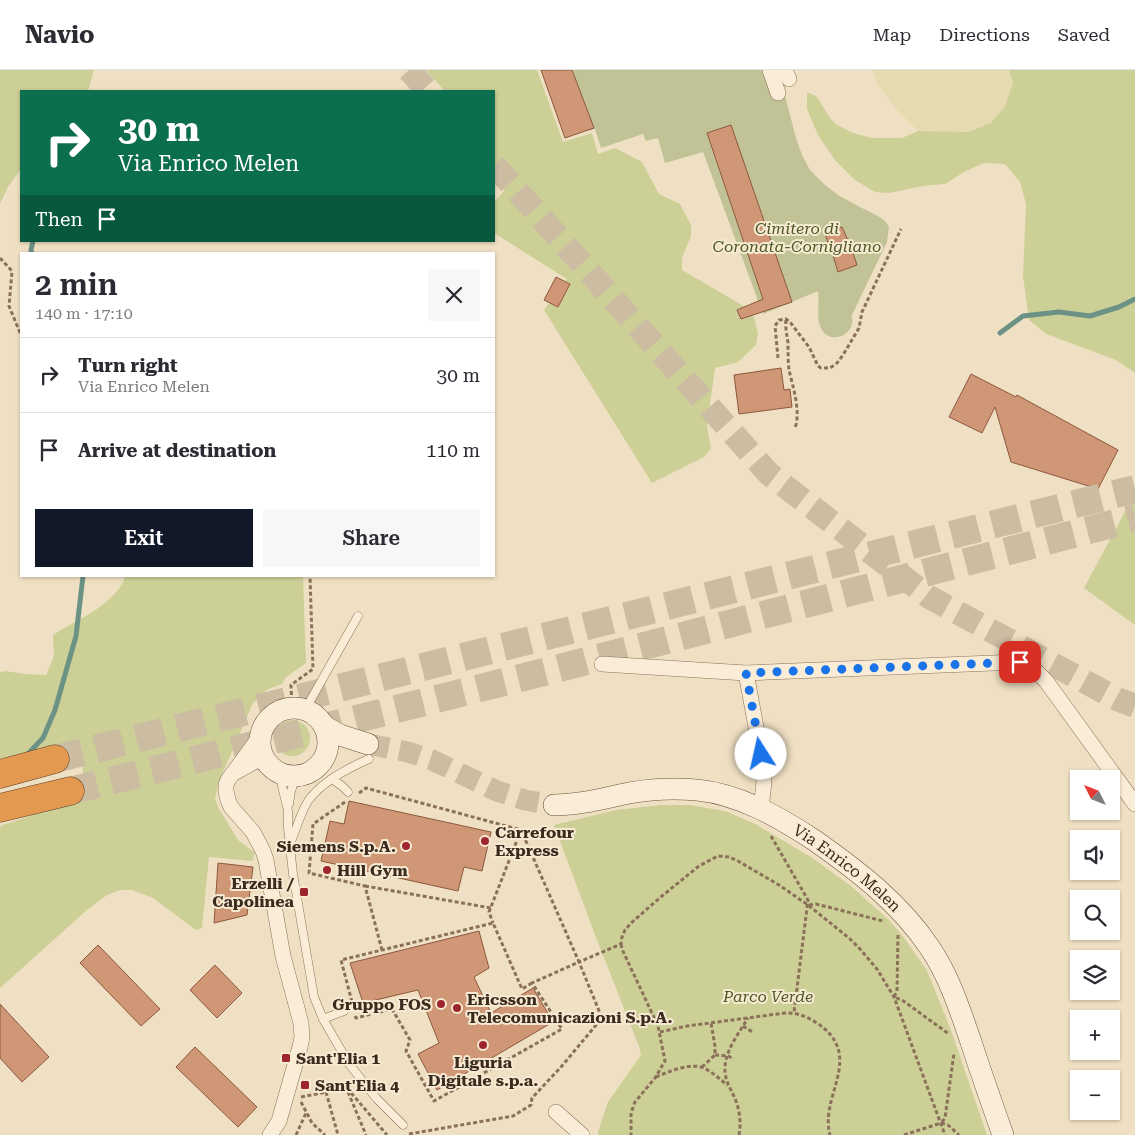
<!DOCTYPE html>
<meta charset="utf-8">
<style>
:root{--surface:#fff;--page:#f7f7f7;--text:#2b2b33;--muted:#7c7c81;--line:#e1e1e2;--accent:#111827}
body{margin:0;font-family:"Roboto Serif",serif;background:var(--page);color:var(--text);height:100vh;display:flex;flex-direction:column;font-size:19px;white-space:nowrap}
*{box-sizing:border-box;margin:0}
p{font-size:16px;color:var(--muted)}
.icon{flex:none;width:28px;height:28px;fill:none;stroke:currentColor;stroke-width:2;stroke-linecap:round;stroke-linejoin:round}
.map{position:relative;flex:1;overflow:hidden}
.details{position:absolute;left:20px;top:182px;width:475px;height:325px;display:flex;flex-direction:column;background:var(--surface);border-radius:0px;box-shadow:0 1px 4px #0004}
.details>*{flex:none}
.hud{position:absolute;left:20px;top:20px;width:475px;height:152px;border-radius:0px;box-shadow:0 1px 4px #0004;background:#0b6e4f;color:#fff;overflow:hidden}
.needle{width:32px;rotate:312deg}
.fabs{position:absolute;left:1070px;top:700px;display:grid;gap:10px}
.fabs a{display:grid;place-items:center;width:50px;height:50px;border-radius:0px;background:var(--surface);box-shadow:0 1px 4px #0004;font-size:25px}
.pin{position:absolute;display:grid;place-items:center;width:42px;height:42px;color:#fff;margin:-21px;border-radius:10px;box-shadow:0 2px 8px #0006}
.me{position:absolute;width:55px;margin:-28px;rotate:350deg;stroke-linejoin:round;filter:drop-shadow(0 0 4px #0008)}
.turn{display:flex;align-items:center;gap:18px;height:105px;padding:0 15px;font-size:22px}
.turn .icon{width:65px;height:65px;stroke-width:2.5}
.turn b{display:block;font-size:35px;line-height:42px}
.then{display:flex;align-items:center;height:48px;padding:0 15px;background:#0003;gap:10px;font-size:19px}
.round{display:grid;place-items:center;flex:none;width:52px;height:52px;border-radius:0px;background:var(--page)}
.overview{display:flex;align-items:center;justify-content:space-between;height:85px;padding:0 15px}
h1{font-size:30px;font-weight:600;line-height:38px}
.primary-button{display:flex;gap:10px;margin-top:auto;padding:10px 15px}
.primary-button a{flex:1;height:58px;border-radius:0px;background:var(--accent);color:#fff;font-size:20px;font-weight:600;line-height:58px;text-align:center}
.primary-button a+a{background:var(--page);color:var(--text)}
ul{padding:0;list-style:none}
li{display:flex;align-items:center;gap:15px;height:75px;padding:0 15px;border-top:1px solid var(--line)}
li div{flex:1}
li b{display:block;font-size:19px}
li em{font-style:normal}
header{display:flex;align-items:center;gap:30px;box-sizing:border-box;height:70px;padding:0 25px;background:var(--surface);border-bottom:1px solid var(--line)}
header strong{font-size:24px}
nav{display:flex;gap:28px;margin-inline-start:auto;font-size:18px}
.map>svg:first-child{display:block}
.farmland{fill:#e6dab0}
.green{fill:#cccf96}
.cemetery{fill:#c1c396}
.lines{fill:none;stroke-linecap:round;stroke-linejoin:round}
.stream{stroke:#6c9286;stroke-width:5}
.building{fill:#d09777;stroke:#8c583e}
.secondary-tunnel{stroke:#ccbca2;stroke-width:21;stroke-dasharray:21 11;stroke-linecap:butt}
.primary-tunnel{stroke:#ccbca2;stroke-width:24;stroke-dasharray:24 12;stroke-linecap:butt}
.highway-tunnel{stroke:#ccbca2;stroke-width:28;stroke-dasharray:28 14;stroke-linecap:butt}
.lane-casing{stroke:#8b7159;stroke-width:9}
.street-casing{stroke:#8b7159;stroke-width:16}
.secondary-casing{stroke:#6d523c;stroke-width:22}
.highway-casing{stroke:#593f2d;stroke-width:29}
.path{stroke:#8b7159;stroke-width:3;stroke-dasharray:4 2.5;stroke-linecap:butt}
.lane{stroke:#faedd7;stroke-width:8}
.street{stroke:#faedd7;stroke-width:15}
.secondary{stroke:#faedd7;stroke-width:21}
.highway{stroke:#e39950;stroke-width:28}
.route{stroke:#1a73e8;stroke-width:9;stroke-dasharray:0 16.2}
.poi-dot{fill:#9d262e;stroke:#f7ead3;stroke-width:2}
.labels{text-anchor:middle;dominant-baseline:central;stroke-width:4;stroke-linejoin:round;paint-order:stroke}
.park-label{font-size:16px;font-style:italic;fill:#4e5823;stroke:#f7ead3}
.poi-label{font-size:16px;font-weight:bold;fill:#3b2a1e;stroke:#f7ead3;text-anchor:start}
.street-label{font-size:16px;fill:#3b2a1e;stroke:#f7ead3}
</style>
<header>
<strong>Navio</strong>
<nav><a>Map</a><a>Directions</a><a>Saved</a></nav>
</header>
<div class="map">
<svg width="1135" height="1065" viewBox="0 0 1135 1065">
<rect width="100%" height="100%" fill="#f0e0c3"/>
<!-- farmland -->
<path class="farmland" d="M 872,0 L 1009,0 L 1013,13 L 1005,36 L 991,53 L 968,62 L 918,61 L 897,40 L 877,13 Z"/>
<!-- green -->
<g class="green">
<path d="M 0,0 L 94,0 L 88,21 L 21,21 L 21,99 L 8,117 L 0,134 Z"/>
<path d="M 426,0 L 537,0 L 563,72 L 592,63 L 598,84 L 615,78 L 642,92 L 659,124 L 680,134 L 691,155 L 691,166 L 682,188 L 682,200 L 752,241 L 758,263 L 756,275 L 738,292 L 715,298 L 707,356 L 711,378 L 704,387 L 652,413 L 544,240 L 567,209 L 494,163 L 494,132 L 504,121 L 494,100 L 494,21 L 445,21 Z"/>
<path d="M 1009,0 L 1135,0 L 1135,303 L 1116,290 L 1046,264 L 1029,250 L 1023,206 L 1026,134 L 1020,112 L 1005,94 L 984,93 L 964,102 L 945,114 L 923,116 L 889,123 L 875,122 L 855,110 L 835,90 L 818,65 L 807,39 L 807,23 L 810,23 L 817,27 L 830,48 L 837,55 L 853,63 L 872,68 L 902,68 L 918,61 L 968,62 L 991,53 L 1005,36 L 1013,13 Z"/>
<path d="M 1135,423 L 1135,555 L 1084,518 Z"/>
<path d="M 125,506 L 303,506 L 306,593 L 286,607 L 282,614 L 266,620 L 253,633 L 221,707 L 215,728 L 219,739 L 238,770 L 255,783 L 252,791 L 209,787 L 202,858 L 196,860 L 153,828 L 132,820 L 120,820 L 107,825 L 87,840 L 0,918 L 0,757 L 3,755 L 65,734 L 83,719 C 83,699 85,688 69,674 L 0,689 L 0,602 L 5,601 L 25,604 L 46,605 L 54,586 L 53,565 C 75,551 105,539 120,517 C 122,514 124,510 125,506 Z"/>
<circle cx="292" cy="668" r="18"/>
<path d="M 661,735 L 689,735 L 725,741 L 755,754 L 811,787 L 851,816 L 889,850 L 902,865 L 926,899 L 931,910 L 952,963 L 987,1065 L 598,1065 L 598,1062 L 608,1032 L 641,985 L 640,979 L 597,870 L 554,755 L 616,740 Z"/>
</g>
<!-- cemetery -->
<path class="cemetery" d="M 548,0 L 764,0 L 784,22 L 796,68 L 802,85 L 810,100 L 824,114 L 838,125 L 860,137 L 878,146 L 885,151 L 889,157 L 887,172 L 852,245 C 852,249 853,253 851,257 C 846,268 829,272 822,260 C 815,249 820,234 818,221 L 763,244 L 703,82 L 665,93 L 658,68 L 646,71 L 643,64 L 601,78 L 595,59 L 570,65 Z"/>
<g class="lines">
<!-- stream -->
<g class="stream">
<path d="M 32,184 L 31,180 L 33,171"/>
<path d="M 1000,263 L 1023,246 L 1059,242 L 1090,246 L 1119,237 L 1135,229"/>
<path d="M 26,686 L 43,668 L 55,640 L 76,566 L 83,506"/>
</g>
</g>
<!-- building -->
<g class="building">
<path d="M 541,0 L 572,0 L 594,58 L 565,68 Z"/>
<path d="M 731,55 L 792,232 L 741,249 L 737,240 L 763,229 L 707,63 Z"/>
<path d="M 842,157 L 851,177 L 857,195 L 838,202 L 832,182 L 831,183 L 825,163 Z"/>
<path d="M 556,207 L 570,214 L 558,237 L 544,230 Z"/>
<path d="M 781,298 L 784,320 L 790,319 L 792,337 L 739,344 L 734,305 Z"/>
<path d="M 971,304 L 1016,327 L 1017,325 L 1118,380 L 1098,419 L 1011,392 L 995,337 L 982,363 L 949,347 Z"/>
<path d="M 349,731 L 491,762 L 482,801 L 464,797 L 458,821 L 321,791 L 330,751 L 344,754 Z"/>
<path d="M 218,793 L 253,797 L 247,845 L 214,853 Z"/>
<path d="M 479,861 L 489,898 L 474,907 L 491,943 L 533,918 L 553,952 L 437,1020 L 418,984 L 439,973 L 418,920 L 363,933 L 350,893 Z"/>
<path d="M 98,875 L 160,939 L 141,956 L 80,893 Z"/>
<path d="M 215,895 L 242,923 L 217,948 L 190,920 Z"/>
<path d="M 0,934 L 49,987 L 22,1012 L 0,988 Z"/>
<path d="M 195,977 L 257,1037 L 238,1057 L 176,997 Z"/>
</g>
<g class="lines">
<!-- secondary-tunnel -->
<path class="secondary-tunnel" d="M 368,674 L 408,682 L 432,690 L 497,721 L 525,730 L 554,735"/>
<!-- primary-tunnel -->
<g class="primary-tunnel">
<path d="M 409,0 L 428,21"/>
<path d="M 494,95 L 769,404 L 929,527 L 1117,629 L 1135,636"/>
</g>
<!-- highway-tunnel -->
<g class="highway-tunnel">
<path d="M 55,689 L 1135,419"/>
<path d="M 70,721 L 552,600 L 1135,448"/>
</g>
<!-- lane casing -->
<g class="lane-casing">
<g id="lane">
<path d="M 305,640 L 358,546"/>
<path d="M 279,703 L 288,741 L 288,758 L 293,804 L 314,927 L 323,949 L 349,994 L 377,1029 L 403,1055"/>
<path d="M 332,709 L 342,716 L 348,722"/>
<path d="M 289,734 L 291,721 L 296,706"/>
<path d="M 290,774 C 296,760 300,744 308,731 C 322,711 348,698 369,689"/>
<path d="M 323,949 L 344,941"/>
</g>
</g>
<!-- street casing -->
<g class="street-casing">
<g id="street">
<path d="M 770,0 L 778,23"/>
<path d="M 785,0 L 789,9"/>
<path d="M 602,594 L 746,603 L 1020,592 L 1034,599 L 1046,611 L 1135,734"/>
<path d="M 746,603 L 761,684 L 764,712 L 761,739"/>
<path d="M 261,665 L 228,710 L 226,715 L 226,721 L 228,730 L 231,737 L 253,762 L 263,781 L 266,790 L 283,886 L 301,953 L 302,967 L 300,977 L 279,1051 L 270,1065"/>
<path d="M 236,702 L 263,687"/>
<path d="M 556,1042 L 582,1065"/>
</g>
</g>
<!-- secondary casing -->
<g class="secondary-casing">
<g id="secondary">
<circle cx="294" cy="672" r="34"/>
<path d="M 324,656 L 340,665 L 368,674"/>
<path id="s1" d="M 554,735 C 580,735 604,728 629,723 C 651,719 674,718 697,720 C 739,724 779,747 814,770 C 858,801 900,833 930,878 C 949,906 960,940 971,972 C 981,1003 992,1034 1003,1065"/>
</g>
</g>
<!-- highway casing -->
<g class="highway-casing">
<g id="highway">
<path d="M 0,704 L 55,689"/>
<path d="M 0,738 L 70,721"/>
</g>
</g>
<!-- path -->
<g class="path">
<path d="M 0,188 L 12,201 L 9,236 L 21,265"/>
<path d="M 786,250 C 785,258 787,265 788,273 C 788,282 788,291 789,300 C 793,317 801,342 795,358"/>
<path d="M 778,288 L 775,256 L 779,250 L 786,249 L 790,252 L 809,277 L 818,296 L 821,298 L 830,298 L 837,293 L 843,285 L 859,258 L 862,242 L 901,159"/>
<path d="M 292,638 L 291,615 L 313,599 L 310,506"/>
<path d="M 359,723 L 366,718 L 521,760 L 489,842 L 493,853"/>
<path d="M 345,732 L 313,754 L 309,803 L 365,816 L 382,880"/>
<path d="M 771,766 L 808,830 L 794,942"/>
<path d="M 365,816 L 491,838"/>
<path d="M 809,835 L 816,834 L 883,851"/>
<path d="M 898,865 L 897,921 L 894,927 L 902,930 L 949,964"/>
<path d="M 621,874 L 622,879 L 658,956 L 665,991 L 655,1008 L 635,1032 L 631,1043 L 631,1065"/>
<path d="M 352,932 L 341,890 L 493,853 L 522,919 L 532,913"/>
<path d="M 355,946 L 356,948 L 392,939 L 410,970 L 406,981 L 434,1031 L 562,959 L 532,913 L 579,892 L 521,760"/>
<path d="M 743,956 L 754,963"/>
<path d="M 660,962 L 687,956 L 785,943 C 797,942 807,947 817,953 C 866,986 819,1025 830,1065"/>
<path d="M 715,985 L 728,986 L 734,989"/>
<path d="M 702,997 L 715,985 L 715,976 L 711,953"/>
<path d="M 656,1007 C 668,1002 690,992 704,998 C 712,1002 720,1009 727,1015"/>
<path d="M 347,1018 L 387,1065"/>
<path d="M 326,1022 L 338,1065"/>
<path d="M 348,1022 L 366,1065"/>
<path d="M 301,1027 L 347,1018"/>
<path d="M 301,1032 L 312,1053 L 325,1065"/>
<path d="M 942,1052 L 945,1048 L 954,983"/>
<path d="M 409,1064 L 513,1046 L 531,1035 L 532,1028 L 561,997 L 602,948 L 579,892 L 621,874 L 622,867 L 625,860 L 631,853 L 662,826 L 699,796 L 718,786 L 729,787 L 738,791 L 779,815 L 808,835 L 849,868 L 860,879 L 877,899 L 894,927 L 945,1065"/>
<path d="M 296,1065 L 306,1043"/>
<path d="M 739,1065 C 741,1056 740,1043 737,1034 C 733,1021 724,1012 725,997 C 726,979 739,963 748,948"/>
<path d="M 904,1065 L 941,1053 L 948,1055 L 959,1065"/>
</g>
<!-- lane -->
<use href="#lane" class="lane"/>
<!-- street -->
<use href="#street" class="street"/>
<!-- secondary -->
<use href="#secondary" class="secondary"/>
<!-- highway -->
<use href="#highway" class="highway"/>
</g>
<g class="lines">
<!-- route -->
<path class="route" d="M 761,684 L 746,603 L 1020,592"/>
</g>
<!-- markers -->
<g class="poi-dot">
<circle cx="485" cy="771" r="5"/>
<circle cx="406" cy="776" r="5"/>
<circle cx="327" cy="800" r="5"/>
<rect x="299" y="817" width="10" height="10" rx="2.5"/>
<circle cx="441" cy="934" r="5"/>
<circle cx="457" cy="938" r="5"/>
<circle cx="483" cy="975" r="5"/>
<rect x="281" y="983" width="10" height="10" rx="2.5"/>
<rect x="300" y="1010" width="10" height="10" rx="2.5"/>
</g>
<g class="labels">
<!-- park labels -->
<g class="park-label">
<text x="797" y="158">Cimitero di<tspan x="797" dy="18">Coronata-Cornigliano</tspan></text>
<text x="768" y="926">Parco Verde</text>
</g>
<!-- poi labels -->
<g class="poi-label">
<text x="495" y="762">Carrefour<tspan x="495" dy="18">Express</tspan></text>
<text x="396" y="776" text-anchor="end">Siemens S.p.A.</text>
<text x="337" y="800">Hill Gym</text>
<text x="294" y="813" text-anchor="end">Erzelli /<tspan x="294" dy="18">Capolinea</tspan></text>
<text x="467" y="929">Ericsson<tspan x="467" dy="18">Telecomunicazioni S.p.A.</tspan></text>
<text x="431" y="934" text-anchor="end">Gruppo FOS</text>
<text x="296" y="988">Sant'Elia 1</text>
<text x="483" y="992" text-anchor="middle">Liguria<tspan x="483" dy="18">Digitale s.p.a.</tspan></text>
<text x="315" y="1015">Sant'Elia 4</text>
</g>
<!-- street labels -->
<g class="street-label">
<text stroke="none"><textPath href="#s1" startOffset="316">Via Enrico Melen</textPath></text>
</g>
</g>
</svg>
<div class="fabs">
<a><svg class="needle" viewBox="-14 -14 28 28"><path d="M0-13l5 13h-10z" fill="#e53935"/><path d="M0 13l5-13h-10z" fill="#7c7c81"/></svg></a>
<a><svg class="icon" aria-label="sound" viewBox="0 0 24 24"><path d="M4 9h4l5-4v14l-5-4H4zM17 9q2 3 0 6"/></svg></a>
<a><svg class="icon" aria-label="search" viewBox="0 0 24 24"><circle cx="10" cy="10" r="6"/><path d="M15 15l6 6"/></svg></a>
<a><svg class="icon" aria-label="layers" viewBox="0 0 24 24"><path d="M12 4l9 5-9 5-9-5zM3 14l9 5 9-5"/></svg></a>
<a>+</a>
<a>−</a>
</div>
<div class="pin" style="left:1020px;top:592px;background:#d93025"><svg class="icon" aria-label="arrive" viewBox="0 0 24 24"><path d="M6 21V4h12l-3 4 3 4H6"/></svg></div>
<svg class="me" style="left:761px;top:684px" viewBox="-20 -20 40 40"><circle r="19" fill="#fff"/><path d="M0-13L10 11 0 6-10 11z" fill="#1a73e8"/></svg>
<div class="hud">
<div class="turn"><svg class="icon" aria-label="right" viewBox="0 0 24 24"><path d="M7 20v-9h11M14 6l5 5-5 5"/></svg><div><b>30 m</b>Via Enrico Melen</div></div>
<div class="then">Then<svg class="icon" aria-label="arrive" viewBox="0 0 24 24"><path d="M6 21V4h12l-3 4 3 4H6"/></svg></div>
</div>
<section class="details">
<div class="overview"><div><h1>2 min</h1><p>140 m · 17:10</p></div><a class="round"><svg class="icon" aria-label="close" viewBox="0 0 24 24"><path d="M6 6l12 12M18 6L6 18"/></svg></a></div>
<ul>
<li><svg class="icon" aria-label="right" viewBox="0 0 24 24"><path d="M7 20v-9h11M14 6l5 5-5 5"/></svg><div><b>Turn right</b><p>Via Enrico Melen</p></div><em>30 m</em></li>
<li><svg class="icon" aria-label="arrive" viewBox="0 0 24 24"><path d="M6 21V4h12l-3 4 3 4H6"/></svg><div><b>Arrive at destination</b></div><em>110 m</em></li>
</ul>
<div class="primary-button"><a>Exit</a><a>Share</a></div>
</section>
</div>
